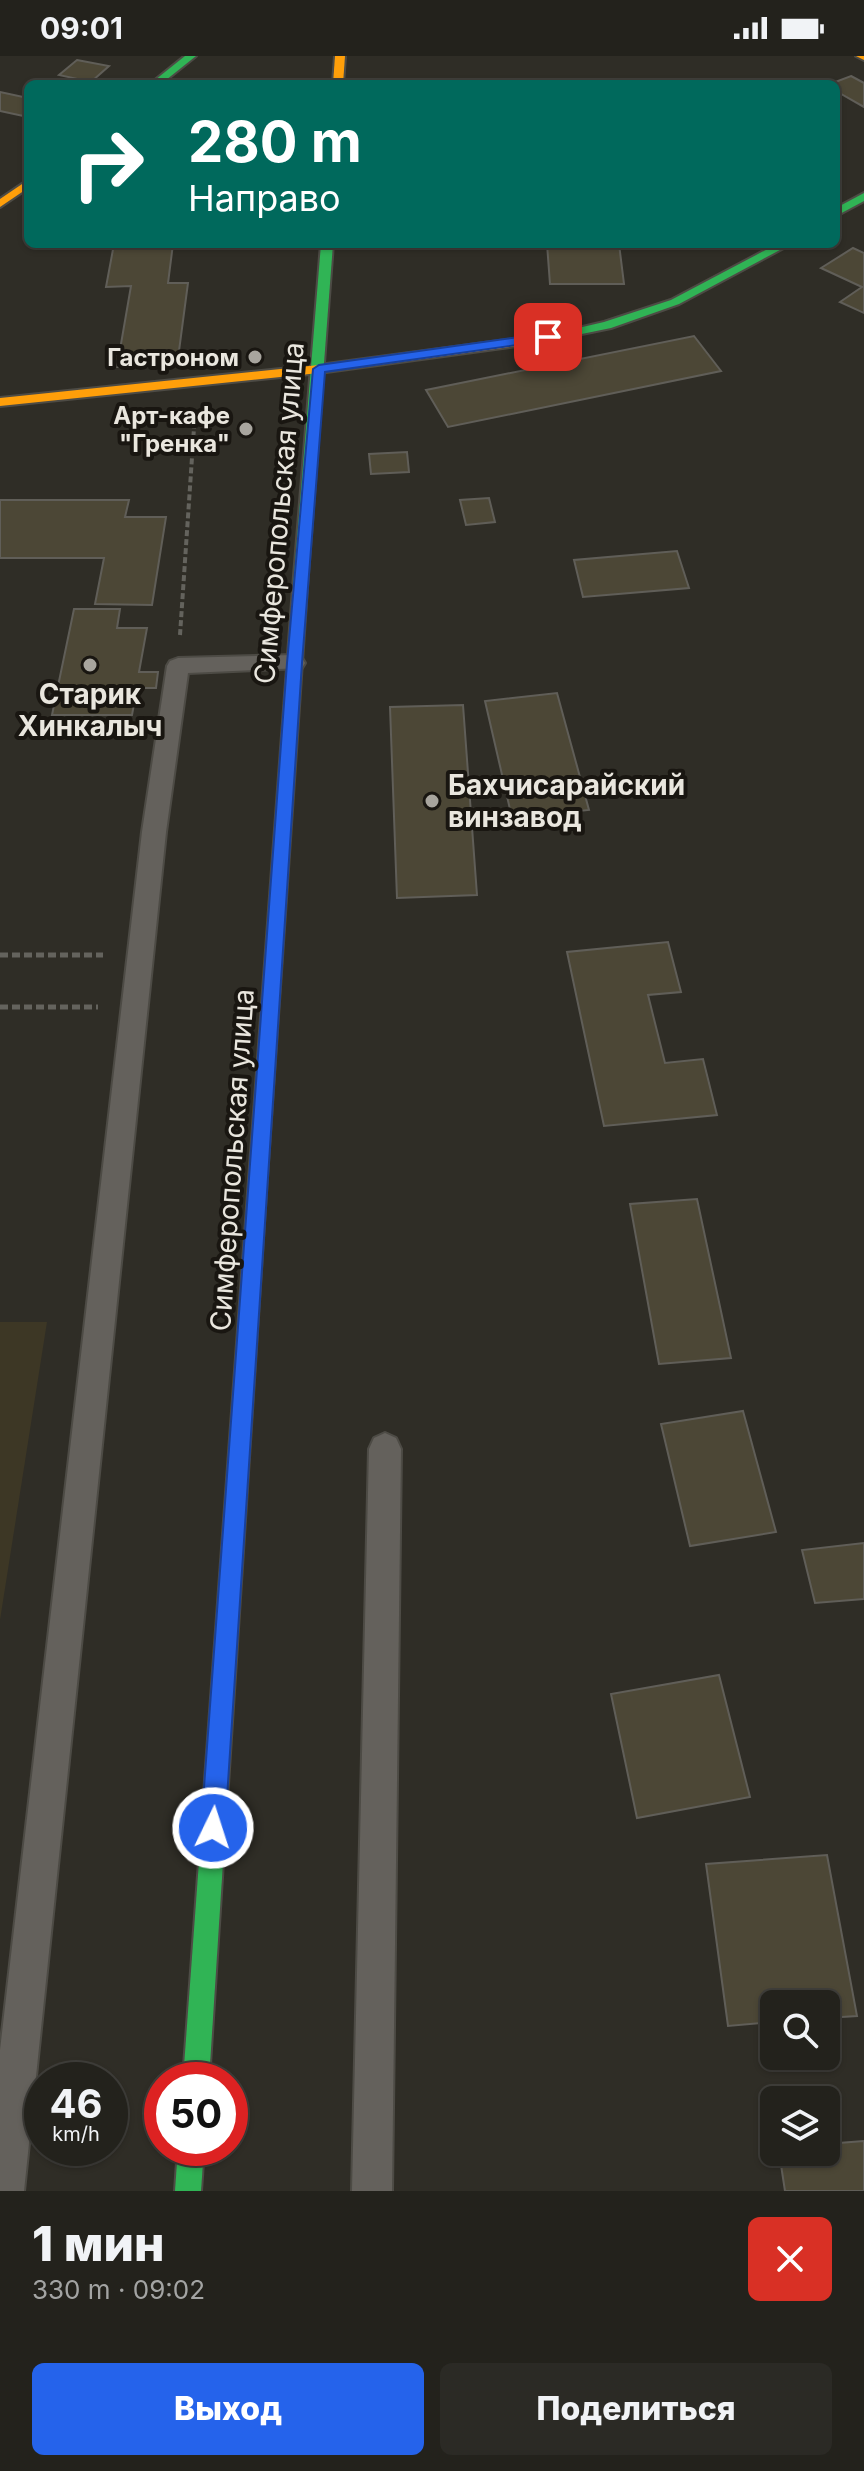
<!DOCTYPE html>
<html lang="ru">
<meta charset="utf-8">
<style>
:root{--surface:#23221c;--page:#2b2a25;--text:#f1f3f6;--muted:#a3a4a3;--line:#403f3b;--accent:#2563eb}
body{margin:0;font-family:Inter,sans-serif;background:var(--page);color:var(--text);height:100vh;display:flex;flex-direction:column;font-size:30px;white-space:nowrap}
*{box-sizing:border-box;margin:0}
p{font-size:26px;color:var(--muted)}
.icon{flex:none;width:44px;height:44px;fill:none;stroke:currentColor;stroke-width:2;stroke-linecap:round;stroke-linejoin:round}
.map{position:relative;height:2135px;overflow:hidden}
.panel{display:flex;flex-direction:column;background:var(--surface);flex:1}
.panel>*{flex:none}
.banner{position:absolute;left:24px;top:24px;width:816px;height:168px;border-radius:12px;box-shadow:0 2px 6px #0004,0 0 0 2px var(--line);background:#00695c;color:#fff;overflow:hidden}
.controls{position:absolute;left:760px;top:1934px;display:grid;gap:16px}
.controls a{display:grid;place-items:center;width:80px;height:80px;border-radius:12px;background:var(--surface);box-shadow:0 2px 6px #0004,0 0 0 2px var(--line);font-size:40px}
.speed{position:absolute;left:24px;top:2006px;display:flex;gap:16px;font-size:40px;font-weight:700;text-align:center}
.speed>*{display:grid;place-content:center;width:104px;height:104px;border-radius:50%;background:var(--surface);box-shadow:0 2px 6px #0004,0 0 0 2px var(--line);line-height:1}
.speed small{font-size:20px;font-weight:400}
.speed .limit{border:12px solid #d22;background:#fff;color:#111}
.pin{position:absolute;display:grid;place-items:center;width:68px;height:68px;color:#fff;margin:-34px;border-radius:16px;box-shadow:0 4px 12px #0006}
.me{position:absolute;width:88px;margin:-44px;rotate:4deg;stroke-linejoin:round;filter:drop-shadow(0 0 6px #0008)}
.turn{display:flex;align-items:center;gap:28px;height:168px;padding:0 32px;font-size:36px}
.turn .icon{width:104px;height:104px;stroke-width:2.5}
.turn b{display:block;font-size:56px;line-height:68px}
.round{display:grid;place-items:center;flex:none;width:84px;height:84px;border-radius:12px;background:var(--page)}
.summary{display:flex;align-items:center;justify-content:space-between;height:136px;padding:0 32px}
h1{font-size:48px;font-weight:800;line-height:60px}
.primary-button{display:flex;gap:16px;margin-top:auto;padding:16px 32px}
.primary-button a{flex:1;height:92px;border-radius:12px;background:var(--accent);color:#fff;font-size:32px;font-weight:800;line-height:92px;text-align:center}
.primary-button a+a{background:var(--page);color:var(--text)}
.status{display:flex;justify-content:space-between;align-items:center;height:56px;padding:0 40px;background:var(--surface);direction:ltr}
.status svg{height:22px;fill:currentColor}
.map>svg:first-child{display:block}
.built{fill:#3d3725}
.building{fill:#4c4736;stroke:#605e58;stroke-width:2}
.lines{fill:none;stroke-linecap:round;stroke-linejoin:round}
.lane-casing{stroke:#4d4b45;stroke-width:4}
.fast-casing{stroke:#4d4b45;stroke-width:4}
.slow-casing{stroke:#4d4b45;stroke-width:4}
.jam-casing{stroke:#4d4b45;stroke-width:4}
.path-far1{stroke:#64635d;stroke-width:4;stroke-dasharray:6 3;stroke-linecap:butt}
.path{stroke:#64635d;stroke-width:5;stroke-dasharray:8 4;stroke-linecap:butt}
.lane{fill:#64615c;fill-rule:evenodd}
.fast{fill:#30b455;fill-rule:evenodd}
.slow{fill:#ff9f0a;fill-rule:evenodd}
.jam{fill:#e5322d;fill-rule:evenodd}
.route{fill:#2563eb;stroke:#184099;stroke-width:2}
.poi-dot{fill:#a8a59e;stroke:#191611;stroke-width:3}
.labels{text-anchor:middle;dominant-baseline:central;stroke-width:8;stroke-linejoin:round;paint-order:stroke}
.far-poi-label{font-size:24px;font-weight:bold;fill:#e9e6de;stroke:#191611;text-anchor:end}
.street-label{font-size:28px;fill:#e9e6de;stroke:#191611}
.poi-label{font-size:28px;font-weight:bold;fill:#e9e6de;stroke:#191611}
</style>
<div class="status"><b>09:01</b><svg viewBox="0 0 49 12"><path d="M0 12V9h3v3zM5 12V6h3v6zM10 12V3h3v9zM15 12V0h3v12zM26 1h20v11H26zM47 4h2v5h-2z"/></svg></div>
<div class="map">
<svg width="864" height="2135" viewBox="0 0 864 2135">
<rect width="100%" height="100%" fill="#2f2d26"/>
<!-- built -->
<path class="built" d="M 0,1266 L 47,1266 L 0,1564 Z"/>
<!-- building -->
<g class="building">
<path d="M 77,4 L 109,10 L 91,26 L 59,19 Z"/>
<path d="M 851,20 L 864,27 L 864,51 L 836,35 L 836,28 L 830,28 Z"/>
<path d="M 0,36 L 28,42 L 28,61 L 0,55 Z"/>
<path d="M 114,188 L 173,188 L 168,227 L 188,227 L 177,310 L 117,311 L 131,230 L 106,231 Z"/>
<path d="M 547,188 L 619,188 L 624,228 L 550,228 Z"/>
<path d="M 853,192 L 864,197 L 864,257 L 840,246 L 862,231 L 821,212 Z"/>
<path d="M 694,280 L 721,315 L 448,371 L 426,334 Z"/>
<path d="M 407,396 L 409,416 L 371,418 L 369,398 Z"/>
<path d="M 489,442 L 495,466 L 466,469 L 460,444 Z"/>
<path d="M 0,444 L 129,444 L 125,461 L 166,461 L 152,549 L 95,548 L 104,502 L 0,502 Z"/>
<path d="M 677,495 L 689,532 L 583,541 L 574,504 Z"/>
<path d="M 74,553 L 120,553 L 117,572 L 147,572 L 139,616 L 158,616 L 156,632 L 137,632 L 132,659 L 52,659 Z"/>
<path d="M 557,637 L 589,754 L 512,762 L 485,645 Z"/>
<path d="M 463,649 L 477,839 L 397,842 L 390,651 Z"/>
<path d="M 668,886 L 681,936 L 648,939 L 665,1007 L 703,1003 L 717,1059 L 604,1070 L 567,896 Z"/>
<path d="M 697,1143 L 731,1302 L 659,1308 L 630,1148 Z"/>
<path d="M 743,1355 L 776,1476 L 690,1490 L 661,1368 Z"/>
<path d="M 864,1487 L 864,1543 L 815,1547 L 802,1494 Z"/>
<path d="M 719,1619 L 750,1741 L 637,1762 L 611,1638 Z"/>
<path d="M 827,1799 L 857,1960 L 826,1962 L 826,1948 L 774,1948 L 774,1966 L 728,1970 L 706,1808 Z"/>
<path d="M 864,2085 L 864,2135 L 785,2135 L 779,2096 L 826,2096 L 826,2088 Z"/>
</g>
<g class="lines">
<!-- lane casing -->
<g class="lane-casing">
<g id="lane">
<path d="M 294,599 L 302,602 L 305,607 L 302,612 L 188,617 L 166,776 L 24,2135 L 0,2135 L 0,1994 L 142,776 L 167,610 L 170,605 L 178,602 Z"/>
<path d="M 385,1377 L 396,1382 L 401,1393 L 392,2135 L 352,2135 L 369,1393 L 374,1382 Z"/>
</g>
</g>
<!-- fast casing -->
<g class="fast-casing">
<g id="fast">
<path d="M 185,0 L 196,0 L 161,28 L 150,28 Z"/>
<path d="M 864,137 L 864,145 L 836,160 L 836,152 Z"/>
<path d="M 321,188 L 333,188 L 307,532 L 300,537 L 293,532 Z"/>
<path d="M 777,188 L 791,188 L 679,248 L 611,272 L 528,289 L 522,285 L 604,266 L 671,244 Z"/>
<path d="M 257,1129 L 264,1131 L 266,1137 L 209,2024 L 183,2024 L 248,1137 L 250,1131 Z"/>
<path d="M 178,2092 L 204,2092 L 201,2135 L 175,2135 Z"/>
</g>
</g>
<!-- slow casing -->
<g class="slow-casing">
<g id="slow">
<path d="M 335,0 L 345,0 L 343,28 L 333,28 Z"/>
<path d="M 856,0 L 864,0 L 864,4 Z"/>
<path d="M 28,124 L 28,132 L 0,151 L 0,143 Z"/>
<path d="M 528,281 L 532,282 L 532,288 L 319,317 L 0,350 L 0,342 L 319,309 Z"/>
<path d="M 300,527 L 307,532 L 288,813 L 280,819 L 272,813 L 293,532 Z"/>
</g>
</g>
<!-- jam casing -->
<g class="jam-casing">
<path id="jam" d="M 280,807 L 288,813 L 266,1137 L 264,1143 L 257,1145 L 250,1143 L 248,1137 L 272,813 Z"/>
</g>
<!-- path-far1 -->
<path class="path-far1" d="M 180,579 L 195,357"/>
<!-- path -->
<g class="path">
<path d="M 0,899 L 103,899"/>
<path d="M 0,951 L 98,951"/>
</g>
<!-- lane -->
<use href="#lane" class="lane"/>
<!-- fast -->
<use href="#fast" class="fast"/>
<!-- slow -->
<use href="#slow" class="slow"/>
<!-- jam -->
<use href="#jam" class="jam"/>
</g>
<!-- route -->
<path class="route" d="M 548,277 L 553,278 L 553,284 L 325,316 L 302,607 L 225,1772 L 222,1780 L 213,1784 L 205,1780 L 201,1772 L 287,607 L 313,313 L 319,309 Z"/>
<!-- markers -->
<g class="poi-dot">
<circle cx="255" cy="301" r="8"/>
<circle cx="246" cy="373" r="8"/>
<circle cx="90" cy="609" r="8"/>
<circle cx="432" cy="745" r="8"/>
</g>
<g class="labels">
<!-- far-poi labels -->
<g class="far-poi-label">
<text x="239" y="301">Гастроном</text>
<text x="230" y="359">Арт-кафе<tspan x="230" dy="28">"Гренка"</tspan></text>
</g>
<!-- street labels -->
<g class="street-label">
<text transform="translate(279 457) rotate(-85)">Симферопольская улица</text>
<text transform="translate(232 1104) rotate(-86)">Симферопольская улица</text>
</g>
<!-- poi labels -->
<g class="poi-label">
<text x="90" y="638">Старик<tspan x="90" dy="32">Хинкалыч</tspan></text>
<text x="448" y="729" text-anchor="start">Бахчисарайский<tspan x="448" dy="32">винзавод</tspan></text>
</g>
</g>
</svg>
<div class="controls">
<a><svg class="icon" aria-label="search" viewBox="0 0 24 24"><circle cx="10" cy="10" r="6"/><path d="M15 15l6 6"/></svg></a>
<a><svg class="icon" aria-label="layers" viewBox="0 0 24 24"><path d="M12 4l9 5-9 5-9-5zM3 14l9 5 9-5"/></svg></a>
</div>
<div class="speed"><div>46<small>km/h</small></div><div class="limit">50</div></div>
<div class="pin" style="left:548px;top:281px;background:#d93025"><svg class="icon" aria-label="arrive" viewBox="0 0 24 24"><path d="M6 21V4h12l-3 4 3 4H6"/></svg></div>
<svg class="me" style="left:213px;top:1772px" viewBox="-20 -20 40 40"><circle r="17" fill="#2563eb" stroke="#fff" stroke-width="3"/><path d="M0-11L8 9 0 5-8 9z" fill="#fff"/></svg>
<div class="banner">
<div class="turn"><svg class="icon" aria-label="right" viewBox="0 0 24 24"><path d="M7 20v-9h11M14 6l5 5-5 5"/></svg><div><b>280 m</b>Направо</div></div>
</div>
</div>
<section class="panel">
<div class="summary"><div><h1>1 мин</h1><p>330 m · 09:02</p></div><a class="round" style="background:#d93025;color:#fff"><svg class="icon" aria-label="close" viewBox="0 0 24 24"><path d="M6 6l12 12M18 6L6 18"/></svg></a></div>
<div class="primary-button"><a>Выход</a><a>Поделиться</a></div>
</section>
